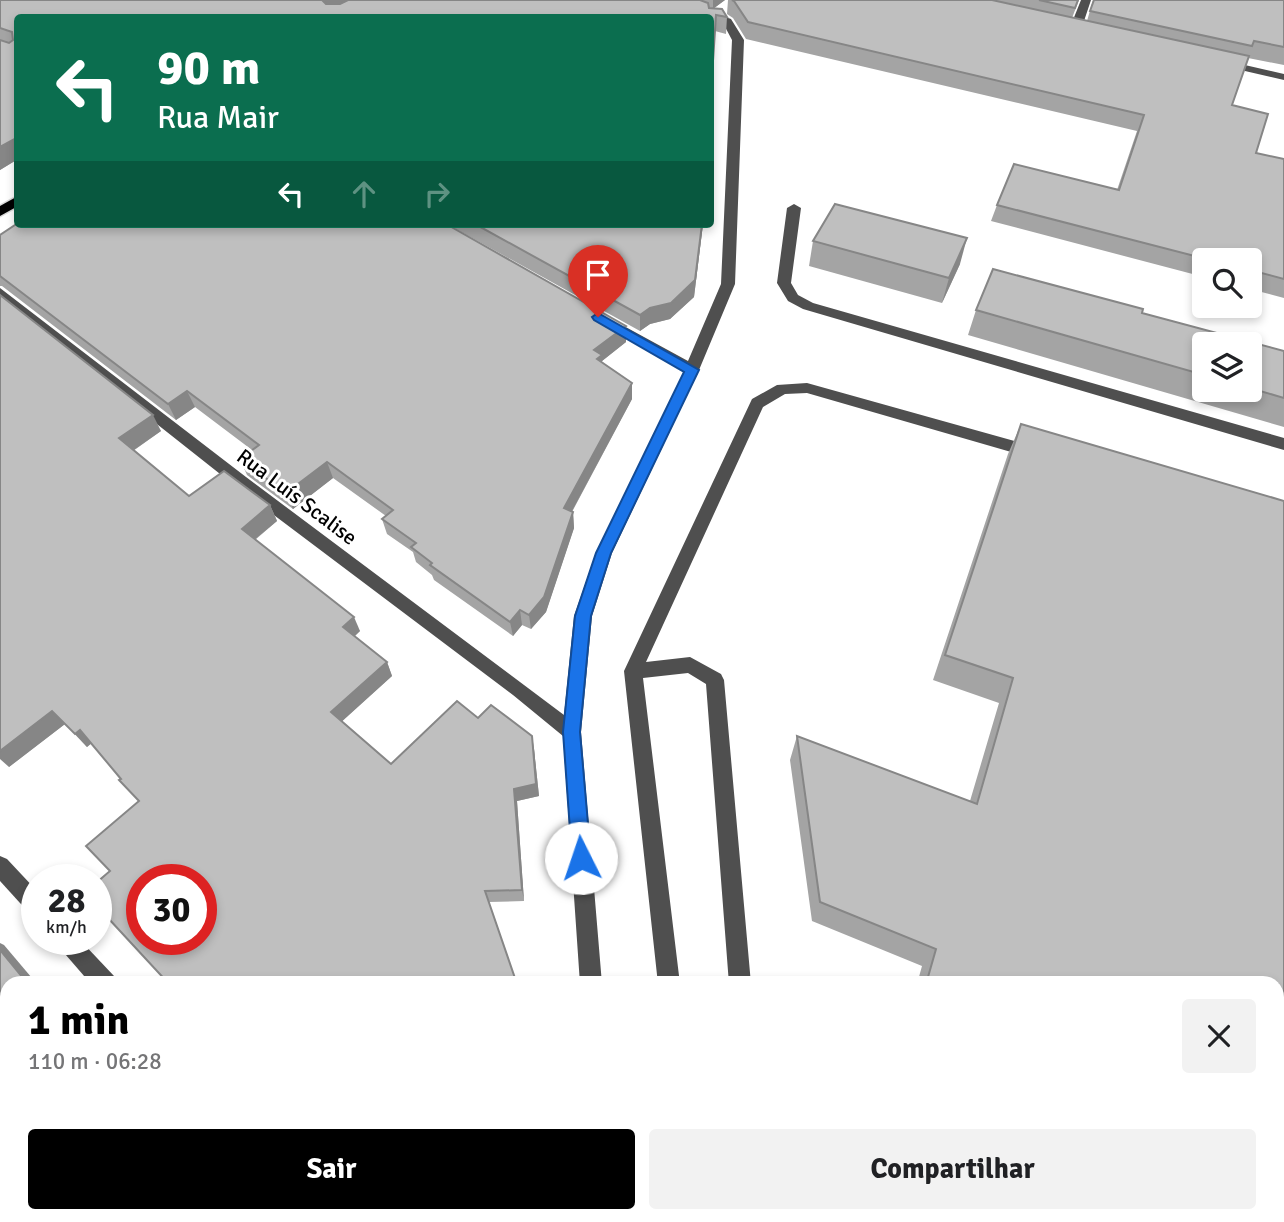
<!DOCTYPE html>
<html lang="pt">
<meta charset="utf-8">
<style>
:root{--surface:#fff;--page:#f2f2f2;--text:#202124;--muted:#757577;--accent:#000}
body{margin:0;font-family:Signika,sans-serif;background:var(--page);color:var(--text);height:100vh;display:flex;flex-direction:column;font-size:26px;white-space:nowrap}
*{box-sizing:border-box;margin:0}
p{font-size:23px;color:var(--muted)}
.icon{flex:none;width:38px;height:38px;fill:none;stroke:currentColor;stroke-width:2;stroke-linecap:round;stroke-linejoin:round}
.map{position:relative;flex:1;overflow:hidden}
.drawer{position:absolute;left:0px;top:976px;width:1284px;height:247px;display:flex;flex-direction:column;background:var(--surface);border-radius:21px 21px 0 0;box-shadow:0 4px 10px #0003}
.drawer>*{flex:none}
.guide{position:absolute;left:14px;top:14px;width:700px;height:214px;border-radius:7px;box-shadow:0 4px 10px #0003;background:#0b6e4f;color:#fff;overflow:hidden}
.buttons{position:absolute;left:1192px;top:248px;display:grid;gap:14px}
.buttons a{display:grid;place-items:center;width:70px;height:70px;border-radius:7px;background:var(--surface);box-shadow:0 4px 10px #0003;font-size:35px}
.speed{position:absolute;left:21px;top:864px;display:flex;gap:14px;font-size:35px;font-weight:700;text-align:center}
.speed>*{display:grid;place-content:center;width:91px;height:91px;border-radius:50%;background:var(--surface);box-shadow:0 4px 10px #0003;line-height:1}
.speed small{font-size:18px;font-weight:400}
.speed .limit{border:10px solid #d22;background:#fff;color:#111}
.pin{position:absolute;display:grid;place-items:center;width:60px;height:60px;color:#fff;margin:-72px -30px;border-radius:50% 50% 50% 0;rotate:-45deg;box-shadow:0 0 7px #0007}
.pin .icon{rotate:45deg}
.me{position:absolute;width:77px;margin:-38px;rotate:356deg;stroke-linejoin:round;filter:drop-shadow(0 0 5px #0008)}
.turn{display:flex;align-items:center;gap:24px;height:147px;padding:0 28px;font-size:32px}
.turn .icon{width:91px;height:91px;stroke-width:2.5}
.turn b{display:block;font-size:49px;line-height:60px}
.lanes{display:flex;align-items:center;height:66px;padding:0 28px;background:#0003;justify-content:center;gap:35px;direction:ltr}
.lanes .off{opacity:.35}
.round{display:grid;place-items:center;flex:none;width:74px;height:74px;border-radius:7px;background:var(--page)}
.overview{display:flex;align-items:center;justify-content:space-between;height:119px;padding:0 28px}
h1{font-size:42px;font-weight:700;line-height:52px;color:var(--accent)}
.button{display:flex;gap:14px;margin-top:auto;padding:14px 28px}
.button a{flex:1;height:80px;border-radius:7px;background:var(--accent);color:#fff;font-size:28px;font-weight:700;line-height:80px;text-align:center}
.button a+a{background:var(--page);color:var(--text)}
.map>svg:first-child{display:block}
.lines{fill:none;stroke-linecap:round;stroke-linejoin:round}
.major-casing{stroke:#dbdbdb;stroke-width:3}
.minor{fill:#4f4f4f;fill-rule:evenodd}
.major{fill:#000;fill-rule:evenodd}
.wall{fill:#a4a4a4;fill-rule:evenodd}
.shaded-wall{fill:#868686}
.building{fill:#bfbfbf;stroke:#868686;stroke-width:2;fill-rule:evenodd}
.route{fill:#1a73e8;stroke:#114b97;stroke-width:2}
.labels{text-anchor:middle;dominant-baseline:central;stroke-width:6;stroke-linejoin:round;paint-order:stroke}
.street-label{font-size:21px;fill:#000;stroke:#fff}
</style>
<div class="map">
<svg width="1284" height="1222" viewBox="0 0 1284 1222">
<rect width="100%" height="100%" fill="#fff"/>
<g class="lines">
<!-- major casing -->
<g class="major-casing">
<path id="major" d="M 18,196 L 18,206 L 0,216 L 0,206 Z"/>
</g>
<!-- minor -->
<g class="minor">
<path d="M 667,0 L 682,0 L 731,19 L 744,40 L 735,284 L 699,370 L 612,553 L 592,616 L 581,732 L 602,984 L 580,984 L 563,736 L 513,695 L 234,485 L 0,300 L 0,288 L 246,477 L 564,715 L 574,616 L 596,553 L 684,372 L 599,322 L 606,317 L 611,319 L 688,361 L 721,284 L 732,40 L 723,23 Z"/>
<path d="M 1081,0 L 1091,0 L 1081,30 L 1075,33 L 1069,30 Z"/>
<path d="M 1223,60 L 1284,74 L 1284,80 L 1219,65 L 1217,63 Z"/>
<path d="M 794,204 L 801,208 L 791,283 L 798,295 L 813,303 L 1284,438 L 1284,450 L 803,309 L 788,301 L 777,283 L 787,208 Z"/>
<path d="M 807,383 L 1032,446 L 1040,452 L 1032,458 L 807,393 L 785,394 L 763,407 L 646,662 L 690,657 L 721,674 L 724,680 L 751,984 L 729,984 L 706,684 L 688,673 L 643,678 L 680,984 L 658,984 L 624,671 L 752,399 L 777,385 Z"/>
<path d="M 0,856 L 7,859 L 37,891 L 37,917 L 30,914 L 0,881 Z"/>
<path d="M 56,940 L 80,940 L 114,976 L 117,984 L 91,984 L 59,947 Z"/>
<path d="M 305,1216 L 332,1216 L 334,1222 L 307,1222 Z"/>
<path d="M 595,1216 L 619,1216 L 620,1222 L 596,1222 Z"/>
<rect x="751" y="1216" width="24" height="6"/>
</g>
<!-- major -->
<use href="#major" class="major"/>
</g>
<!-- wall -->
<g class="wall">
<path d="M 0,0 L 725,0 L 714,8 L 727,17 L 726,34 L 715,31 L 710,18 L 18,18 L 18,159 L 0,170 Z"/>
<path d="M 728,0 L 1079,0 L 1072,18 L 1087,21 L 1093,0 L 1284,0 L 1284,65 L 1248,58 L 1232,105 L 1256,153 L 1284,159 L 1284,298 L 1250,289 L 1250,261 L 1204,261 L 1204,277 L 991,221 L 997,205 L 1117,190 L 1137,131 L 746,39 L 733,18 L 727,14 Z"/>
<path d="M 447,224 L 703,224 L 694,297 L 670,319 L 650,324 L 640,331 Z"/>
<path d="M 0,235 L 626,326 L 626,342 L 602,361 L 602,363 L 632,383 L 632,399 L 572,512 L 573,512 L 574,528 L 546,612 L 531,629 L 522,625 L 513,636 L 434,580 L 432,575 L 416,562 L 413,552 L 387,534 L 382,519 L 386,516 L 333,478 L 293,509 L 247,475 L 240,459 L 252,450 L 195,407 L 176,420 L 2,286 L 0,286 Z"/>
<path d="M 813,241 L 960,264 L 942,303 L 809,266 Z"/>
<path d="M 0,295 L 161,431 L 133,451 L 189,496 L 270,505 L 277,521 L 255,540 L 360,631 L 355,636 L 387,662 L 392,676 L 342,721 L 391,764 L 478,718 L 534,749 L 539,796 L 517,801 L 524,901 L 489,902 L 110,871 L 139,801 L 91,743 L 87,747 L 65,724 L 9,767 Z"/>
<path d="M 976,310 L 1142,313 L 1284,351 L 1284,427 L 968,335 ZM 1204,345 L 1250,345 L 1250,390 L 1204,390 Z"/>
<path d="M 1021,424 L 1284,501 L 1284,1222 L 849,1222 L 851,1216 L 1278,1216 L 1278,984 L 917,984 L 922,966 L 812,921 L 790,760 L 797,736 L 970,801 L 999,703 L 933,680 L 1008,454 Z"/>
</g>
<!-- shaded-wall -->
<g class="shaded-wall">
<path d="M 325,0 L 356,0 L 327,18 L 323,1 Z"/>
<path d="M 713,0 L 725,0 L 713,9 Z"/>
<path d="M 18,137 L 18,159 L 0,170 L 0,147 Z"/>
<path d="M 702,224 L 703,224 L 694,297 L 670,319 L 650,324 L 640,331 L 640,315 L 650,308 Z"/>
<path d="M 967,238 L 960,264 L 942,303 L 949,278 Z"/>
<path d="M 626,326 L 626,342 L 602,361 L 603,371 L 594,350 Z"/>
<path d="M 632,383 L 632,399 L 565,524 L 564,508 Z"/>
<path d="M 187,391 L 195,407 L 176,420 L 168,404 Z"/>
<path d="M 153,415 L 161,431 L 128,454 L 119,438 Z"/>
<path d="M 327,462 L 333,478 L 293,509 L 286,493 Z"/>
<path d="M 270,505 L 277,521 L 249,544 L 242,529 Z"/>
<path d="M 573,512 L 574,528 L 546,612 L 531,629 L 529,615 Z"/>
<path d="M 520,610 L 522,625 L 513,636 L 510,622 Z"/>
<path d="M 354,617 L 360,631 L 349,641 L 343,627 Z"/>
<path d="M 387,662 L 392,676 L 338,725 L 331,712 Z"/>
<path d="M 52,711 L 65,724 L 9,767 L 0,759 L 0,751 Z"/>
<path d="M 80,730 L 92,743 L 87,747 L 75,734 Z"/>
<path d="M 532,736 L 534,749 L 539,796 L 517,801 L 524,901 L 522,890 L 514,789 Z"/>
<path d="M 0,943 L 4,945 L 37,984 L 28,984 L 0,950 Z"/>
<path d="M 232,1216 L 241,1216 L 246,1222 L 237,1222 Z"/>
<path d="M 473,1216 L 484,1216 L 471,1222 L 460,1222 Z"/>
</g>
<!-- building -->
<g class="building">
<path d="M 0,0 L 325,0 L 323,1 L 326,4 L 340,4 L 348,0 L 700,0 L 708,3 L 709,8 L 722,9 L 727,17 L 716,15 L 710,107 L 710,18 L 18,18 L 18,137 L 0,147 L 0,40 L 9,43 L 13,40 L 12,32 L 0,28 Z"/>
<path d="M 732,0 L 992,0 L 1249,56 L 1232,105 L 1268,114 L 1256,153 L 1284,159 L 1284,279 L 1250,270 L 1250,261 L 1214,261 L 997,205 L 1014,164 L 1119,190 L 1144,115 L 748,22 L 734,1 Z"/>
<path d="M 1039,0 L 1078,0 L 1075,8 Z"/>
<path d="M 1094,0 L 1284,0 L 1284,47 L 1254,41 L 1252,46 L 1090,11 Z"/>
<path d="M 835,204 L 967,238 L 949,278 L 813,241 Z"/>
<path d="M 18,223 L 446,224 L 626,326 L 594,350 L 602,355 L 597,359 L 632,383 L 564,508 L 573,512 L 544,597 L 529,615 L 520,610 L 510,622 L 430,565 L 432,563 L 411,547 L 416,543 L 382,519 L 393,510 L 327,462 L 286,493 L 240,459 L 259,445 L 187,391 L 168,404 L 0,276 L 0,235 Z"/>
<path d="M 475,224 L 702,224 L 695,280 L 671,303 L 650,308 L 640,315 Z"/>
<path d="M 993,269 L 1143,309 L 1142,313 L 1284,351 L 1284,398 L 1250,388 L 1250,345 L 1204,345 L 1204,375 L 976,310 Z"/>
<path d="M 0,295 L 153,415 L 119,438 L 189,496 L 224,471 L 270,505 L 242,529 L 354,617 L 343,627 L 387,662 L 331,712 L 391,764 L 457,701 L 478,718 L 491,705 L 532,736 L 536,784 L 514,789 L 522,890 L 485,891 L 517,984 L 169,984 L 96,905 L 96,883 L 110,871 L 86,846 L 139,801 L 119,780 L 121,779 L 80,730 L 75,734 L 52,711 L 0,751 ZM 142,880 L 201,880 L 201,940 L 142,940 Z"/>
<path d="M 1021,424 L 1284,501 L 1284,1222 L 859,1222 L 861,1216 L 1278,1216 L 1278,984 L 926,984 L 936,949 L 820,902 L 797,736 L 977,804 L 1013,678 L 945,655 Z"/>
<path d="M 0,950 L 28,984 L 7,984 L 7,1216 L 232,1216 L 237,1222 L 0,1222 Z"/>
<path d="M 388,1216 L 473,1216 L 460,1222 L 393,1222 Z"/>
</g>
<!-- route -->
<path class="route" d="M 598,313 L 699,370 L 611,553 L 591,616 L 580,732 L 591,858 L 588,864 L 581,867 L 575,864 L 572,858 L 563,732 L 575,616 L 596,553 L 684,372 L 594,320 L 592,317 Z"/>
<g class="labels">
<!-- street labels -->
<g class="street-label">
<text transform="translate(297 497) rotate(37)">Rua Luís Scalise</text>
</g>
</g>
</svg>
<div class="buttons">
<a><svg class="icon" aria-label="search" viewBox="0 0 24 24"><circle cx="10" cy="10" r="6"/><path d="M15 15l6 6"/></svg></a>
<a><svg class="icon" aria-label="layers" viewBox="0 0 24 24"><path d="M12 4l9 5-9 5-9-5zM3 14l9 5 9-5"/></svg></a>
</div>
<div class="speed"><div>28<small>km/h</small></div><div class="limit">30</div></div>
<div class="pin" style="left:598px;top:317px;background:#d93025"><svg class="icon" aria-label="arrive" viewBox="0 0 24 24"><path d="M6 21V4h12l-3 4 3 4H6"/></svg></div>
<svg class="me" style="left:581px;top:858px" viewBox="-20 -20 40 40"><circle r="19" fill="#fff"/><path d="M0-13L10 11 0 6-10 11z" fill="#1a73e8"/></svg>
<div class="guide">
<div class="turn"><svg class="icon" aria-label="left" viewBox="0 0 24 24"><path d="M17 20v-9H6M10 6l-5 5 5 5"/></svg><div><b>90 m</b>Rua Mair</div></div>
<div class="lanes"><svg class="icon" aria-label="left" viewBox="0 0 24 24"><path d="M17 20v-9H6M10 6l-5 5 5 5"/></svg><svg class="icon off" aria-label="ahead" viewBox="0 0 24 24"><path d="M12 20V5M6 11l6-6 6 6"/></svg><svg class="icon off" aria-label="right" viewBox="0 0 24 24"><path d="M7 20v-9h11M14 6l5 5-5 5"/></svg></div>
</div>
<section class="drawer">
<div class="overview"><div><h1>1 min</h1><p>110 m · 06:28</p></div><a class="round"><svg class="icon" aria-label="close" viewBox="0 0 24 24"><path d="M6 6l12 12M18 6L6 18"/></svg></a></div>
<div class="button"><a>Sair</a><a>Compartilhar</a></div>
</section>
</div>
